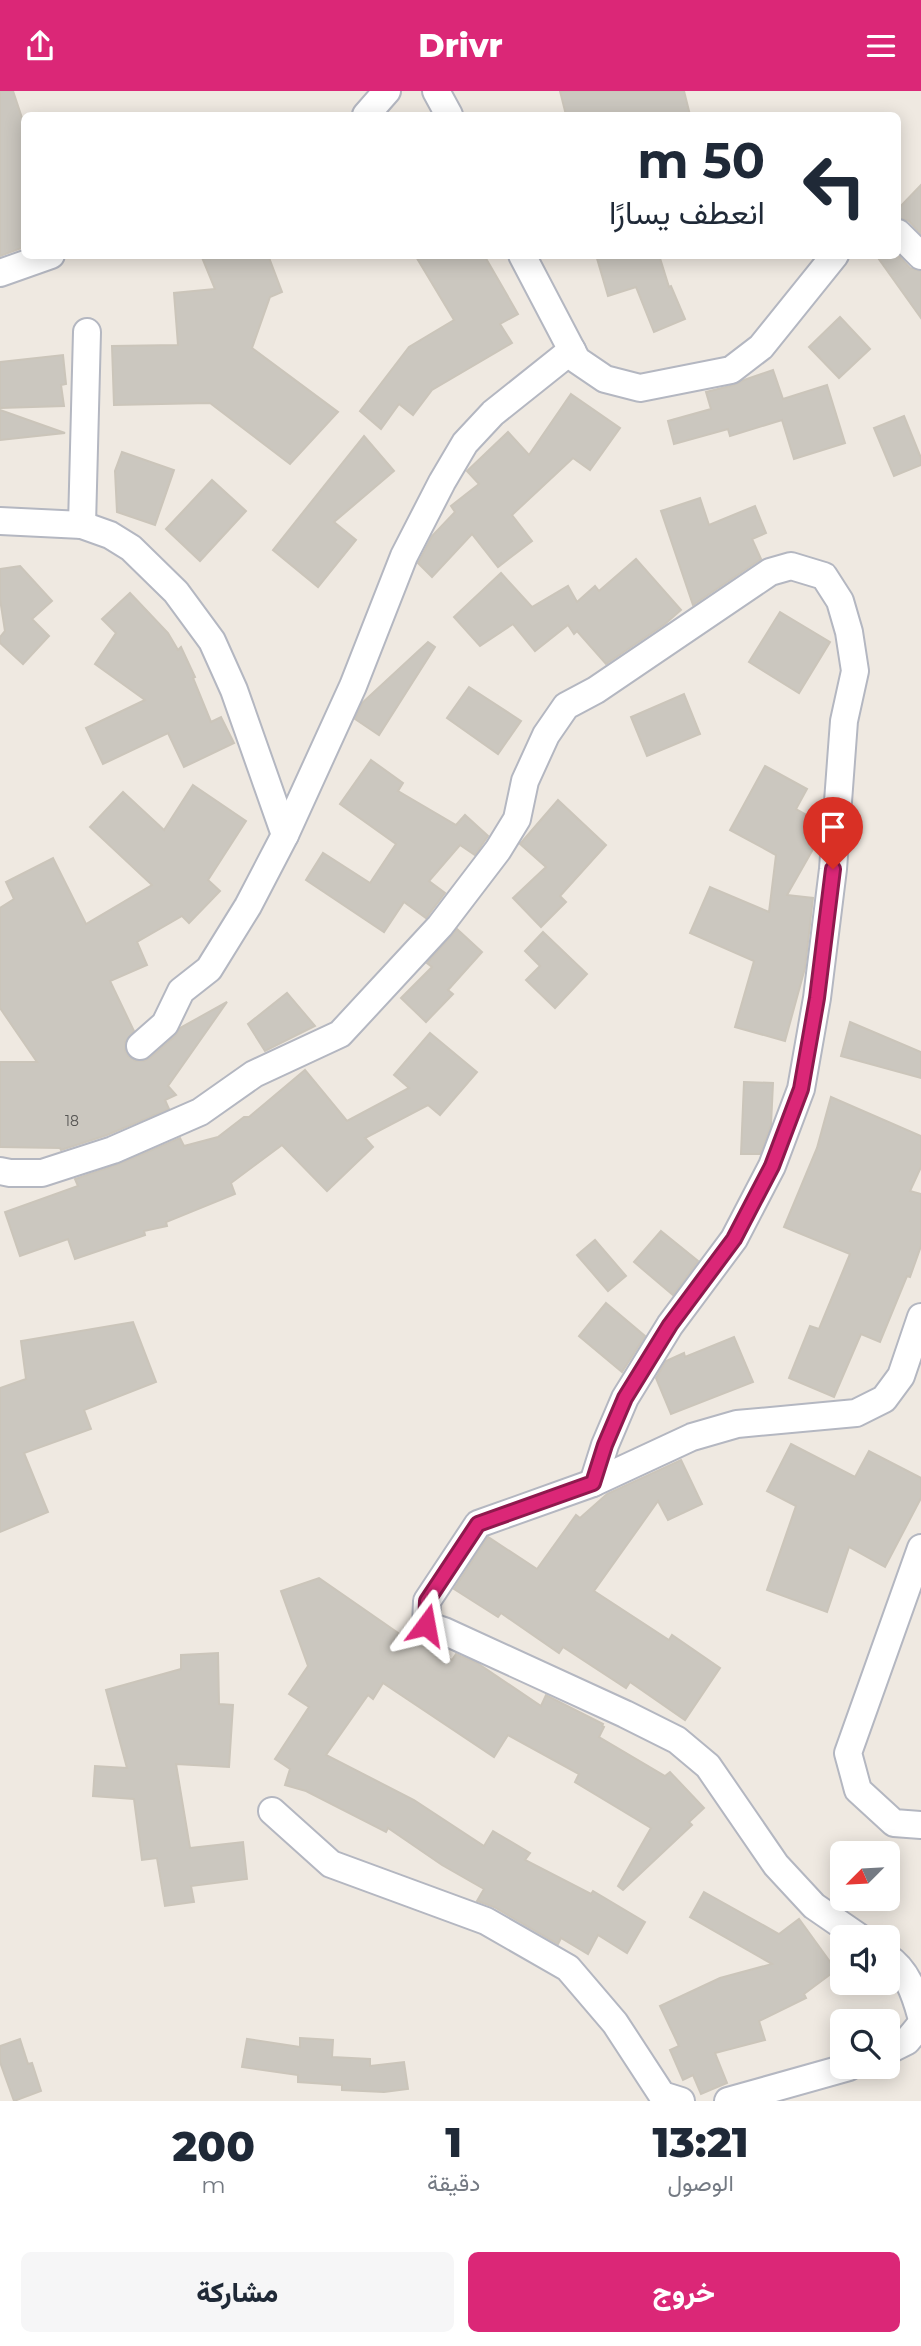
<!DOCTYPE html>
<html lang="ar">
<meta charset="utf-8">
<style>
:root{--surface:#fff;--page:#f6f6f7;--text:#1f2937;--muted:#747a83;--accent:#db2777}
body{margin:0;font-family:Montserrat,Vazirmatn,sans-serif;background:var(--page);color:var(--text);direction:rtl;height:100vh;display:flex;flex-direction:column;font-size:26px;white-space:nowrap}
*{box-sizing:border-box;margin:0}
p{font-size:23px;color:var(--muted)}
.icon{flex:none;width:38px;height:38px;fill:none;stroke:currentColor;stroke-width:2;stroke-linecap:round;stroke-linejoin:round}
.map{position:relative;height:2010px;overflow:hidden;direction:ltr}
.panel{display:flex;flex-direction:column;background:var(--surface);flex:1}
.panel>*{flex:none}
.guide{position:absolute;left:21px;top:21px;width:880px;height:147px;border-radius:10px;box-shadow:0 4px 18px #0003;direction:rtl;background:#fff;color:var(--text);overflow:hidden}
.needle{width:46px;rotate:246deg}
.fabs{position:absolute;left:830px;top:1750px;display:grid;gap:14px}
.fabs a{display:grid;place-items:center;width:70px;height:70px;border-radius:10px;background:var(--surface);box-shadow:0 4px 18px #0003;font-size:35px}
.pin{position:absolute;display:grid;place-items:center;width:60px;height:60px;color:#fff;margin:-72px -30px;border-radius:50% 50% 50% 0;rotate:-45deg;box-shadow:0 0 7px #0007}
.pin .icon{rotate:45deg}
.me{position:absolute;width:77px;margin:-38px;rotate:13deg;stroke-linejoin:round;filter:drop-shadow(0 0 5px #0008)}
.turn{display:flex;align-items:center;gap:24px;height:147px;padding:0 21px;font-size:32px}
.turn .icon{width:91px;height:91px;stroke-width:2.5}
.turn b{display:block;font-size:49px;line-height:60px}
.eta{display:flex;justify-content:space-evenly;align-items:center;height:119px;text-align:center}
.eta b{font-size:42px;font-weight:800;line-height:49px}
.action{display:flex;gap:14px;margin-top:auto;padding:14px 21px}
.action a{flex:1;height:80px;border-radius:10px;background:var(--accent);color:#fff;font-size:28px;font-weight:800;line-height:80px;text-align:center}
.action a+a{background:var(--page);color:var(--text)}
header{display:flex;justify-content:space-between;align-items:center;height:91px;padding:0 21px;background:var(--accent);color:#fff;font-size:32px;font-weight:800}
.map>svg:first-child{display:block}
.building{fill:#cbc7bf;stroke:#cbc5ba;stroke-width:2}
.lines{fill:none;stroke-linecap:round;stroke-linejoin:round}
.street-casing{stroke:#b4b7c1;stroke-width:30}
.street{stroke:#fff;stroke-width:26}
.route-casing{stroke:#8e194d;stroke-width:18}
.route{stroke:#db2777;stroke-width:12}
.labels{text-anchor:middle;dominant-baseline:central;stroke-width:6;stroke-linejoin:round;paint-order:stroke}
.number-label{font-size:14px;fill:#555452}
</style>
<header><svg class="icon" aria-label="menu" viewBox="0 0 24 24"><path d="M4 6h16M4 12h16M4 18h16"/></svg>Drivr<svg class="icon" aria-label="share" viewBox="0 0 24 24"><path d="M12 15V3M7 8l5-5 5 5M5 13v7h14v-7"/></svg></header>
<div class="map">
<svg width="921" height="2010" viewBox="0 0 921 2010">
<rect width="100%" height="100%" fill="#efe9e1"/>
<!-- building -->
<g class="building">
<path d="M 0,0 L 13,0 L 24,33 L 24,156 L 0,165 Z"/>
<path d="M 560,0 L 684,0 L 690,24 L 566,24 Z"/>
<path d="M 921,94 L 921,143 L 909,130 L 898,127 L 898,118 Z"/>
<path d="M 201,164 L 268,164 L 282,201 L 270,206 L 252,257 L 338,321 L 290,373 L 210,312 L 114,314 L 112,255 L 178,254 L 174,202 L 215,198 Z"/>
<path d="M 415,164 L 484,164 L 518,223 L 500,233 L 512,252 L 432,299 L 413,324 L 399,313 L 381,338 L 360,320 L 409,256 L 454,229 Z"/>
<path d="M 596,164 L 659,164 L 669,196 L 671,195 L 685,228 L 654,241 L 636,196 L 608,205 Z"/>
<path d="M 876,164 L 898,164 L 910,177 L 921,180 L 921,227 Z"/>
<path d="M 840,226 L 870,258 L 839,287 L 809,256 Z"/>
<path d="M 63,264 L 66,293 L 61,294 L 64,315 L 0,317 L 0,271 Z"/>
<path d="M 773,279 L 783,308 L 827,294 L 845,352 L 794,368 L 782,329 L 730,345 L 728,338 L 674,353 L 668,330 L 711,318 L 706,301 L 734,294 L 744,289 Z"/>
<path d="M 571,303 L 620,337 L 590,379 L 573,367 L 512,424 L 532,450 L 498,476 L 472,443 L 432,486 L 418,472 L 432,445 L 455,421 L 451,415 L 479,393 L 467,380 L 508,341 L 529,364 Z"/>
<path d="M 0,319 L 65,342 L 0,349 Z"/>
<path d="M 904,325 L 921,367 L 921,374 L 894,385 L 874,337 Z"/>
<path d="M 364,345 L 394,380 L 334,431 L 356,449 L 318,496 L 273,459 Z"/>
<path d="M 122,361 L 174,379 L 155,434 L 117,421 L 115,380 Z"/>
<path d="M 212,389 L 246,420 L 200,470 L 166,438 Z"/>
<path d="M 700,407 L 709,434 L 755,415 L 766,442 L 752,448 L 761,468 L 693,514 L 661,420 Z"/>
<path d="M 636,468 L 681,519 L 665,533 L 606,573 L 577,540 L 574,543 L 568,534 L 535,560 L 513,533 L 480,555 L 454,526 L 501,482 L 532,516 L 568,495 L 577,511 L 595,495 L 599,500 Z"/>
<path d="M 20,475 L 52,510 L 32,528 L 49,545 L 23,573 L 0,552 L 0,546 L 5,540 L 0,508 L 0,478 Z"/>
<path d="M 130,502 L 168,542 L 178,559 L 181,556 L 195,586 L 193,587 L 211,631 L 221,626 L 234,652 L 184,676 L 168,642 L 103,673 L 86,637 L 145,609 L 95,573 L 116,542 L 102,528 Z"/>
<path d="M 780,521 L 830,551 L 799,602 L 749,571 Z"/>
<path d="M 428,551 L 435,556 L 379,644 L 355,628 L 362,612 Z"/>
<path d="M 469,596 L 521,630 L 498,663 L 447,627 Z"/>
<path d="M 684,603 L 700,643 L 647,665 L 631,626 Z"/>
<path d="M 371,669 L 403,692 L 398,700 L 456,734 L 465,724 L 488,745 L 475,764 L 460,754 L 429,790 L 445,802 L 426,827 L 404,811 L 384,841 L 306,789 L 323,762 L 370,792 L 396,753 L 340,713 Z"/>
<path d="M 765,675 L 807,698 L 796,718 L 821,732 L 820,746 L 787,804 L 813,807 L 805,877 L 785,950 L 735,936 L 754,870 L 690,842 L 710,796 L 769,821 L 776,764 L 730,739 Z"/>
<path d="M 193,694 L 246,730 L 208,789 L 220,800 L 189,832 L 182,825 L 137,851 L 147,874 L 110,890 L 134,940 L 125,951 L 125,959 L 128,965 L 136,970 L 144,970 L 150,967 L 175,945 L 180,937 L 227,911 L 168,995 L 176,1004 L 165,1009 L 169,1018 L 107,1044 L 61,1059 L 60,1057 L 0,1056 L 0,971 L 37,971 L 0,917 L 0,817 L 14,808 L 6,791 L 53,767 L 86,833 L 152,794 L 90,736 L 123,701 L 164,739 Z"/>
<path d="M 558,709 L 606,754 L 560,805 L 566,811 L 541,836 L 513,807 L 546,776 L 520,753 Z"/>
<path d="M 457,838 L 482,861 L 448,899 L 453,903 L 426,931 L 401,907 L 432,876 L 427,872 Z"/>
<path d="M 543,841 L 587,883 L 555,917 L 526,889 L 540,875 L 525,860 Z"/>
<path d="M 287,902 L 315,935 L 265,960 L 248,933 Z"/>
<path d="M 850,931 L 921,961 L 921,987 L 841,965 Z"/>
<path d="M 430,942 L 477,981 L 440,1024 L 428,1014 L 365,1047 L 373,1056 L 327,1100 L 282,1054 L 231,1092 L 235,1103 L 166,1131 L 167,1135 L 144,1140 L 145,1144 L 75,1168 L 68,1148 L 20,1165 L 5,1121 L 78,1095 L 75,1088 L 119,1073 L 180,1047 L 184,1055 L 218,1046 L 244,1026 L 249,1026 L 305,979 L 347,1030 L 409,997 L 394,984 Z"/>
<path d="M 744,991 L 773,992 L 771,1034 L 760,1063 L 741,1063 Z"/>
<path d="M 831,1006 L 921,1045 L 921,1076 L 910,1100 L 921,1103 L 921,1155 L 910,1186 L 907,1185 L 880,1251 L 861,1243 L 834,1306 L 789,1287 L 810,1235 L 819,1238 L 850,1163 L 784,1136 L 817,1057 Z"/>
<path d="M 661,1140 L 698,1170 L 673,1204 L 634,1171 Z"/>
<path d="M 595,1149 L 626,1185 L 608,1200 L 577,1164 Z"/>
<path d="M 606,1212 L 645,1245 L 622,1281 L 579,1245 Z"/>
<path d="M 133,1231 L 156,1291 L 84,1319 L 91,1338 L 24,1362 L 48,1421 L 0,1441 L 0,1297 L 26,1288 L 21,1250 Z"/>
<path d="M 734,1246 L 753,1291 L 671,1323 L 656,1287 L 666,1270 L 684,1262 L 685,1266 Z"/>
<path d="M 791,1353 L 855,1386 L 869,1360 L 921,1387 L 921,1407 L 885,1476 L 849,1456 L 827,1521 L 767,1499 L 796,1415 L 767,1400 Z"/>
<path d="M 681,1369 L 702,1413 L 668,1429 L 658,1410 L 594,1500 L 669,1549 L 672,1544 L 720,1577 L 685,1629 L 630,1591 L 626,1597 L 563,1556 L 559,1562 L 501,1522 L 498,1526 L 454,1498 L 488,1446 L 537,1478 L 576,1424 L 580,1427 L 607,1403 Z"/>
<path d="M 319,1487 L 404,1546 L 410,1538 L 420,1549 L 452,1569 L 456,1563 L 477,1572 L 541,1615 L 546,1604 L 603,1633 L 602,1635 L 604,1636 L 599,1646 L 665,1685 L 670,1681 L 704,1717 L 689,1731 L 692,1734 L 623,1799 L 618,1795 L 651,1737 L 575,1691 L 579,1683 L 508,1644 L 494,1666 L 383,1592 L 373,1608 L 368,1604 L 326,1664 L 414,1709 L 484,1755 L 493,1740 L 530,1762 L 525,1769 L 591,1803 L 593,1800 L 645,1831 L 627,1862 L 598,1844 L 588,1863 L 561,1847 L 558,1853 L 494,1816 L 477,1810 L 484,1798 L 442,1774 L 388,1737 L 386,1741 L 306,1700 L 285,1694 L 290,1678 L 275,1668 L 309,1616 L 289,1603 L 308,1575 L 281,1500 Z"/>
<path d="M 218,1562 L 219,1613 L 233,1614 L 229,1676 L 176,1673 L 190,1757 L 243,1751 L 247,1788 L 191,1795 L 194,1811 L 165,1815 L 157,1767 L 142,1769 L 134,1708 L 93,1705 L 95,1675 L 127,1677 L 106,1599 L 181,1578 L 181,1564 Z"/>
<path d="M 704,1801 L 779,1843 L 799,1828 L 836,1879 L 804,1903 L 806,1907 L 759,1930 L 765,1949 L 715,1962 L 727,1992 L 701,2003 L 693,1984 L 683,1989 L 670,1959 L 679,1955 L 660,1915 L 720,1887 L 772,1873 L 690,1826 Z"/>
<path d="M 300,1947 L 333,1949 L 332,1966 L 370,1968 L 370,1975 L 404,1971 L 408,1998 L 384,2001 L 342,1999 L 342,1994 L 298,1991 L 298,1984 L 242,1976 L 247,1948 L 300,1956 Z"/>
<path d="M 20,1948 L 28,1973 L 32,1972 L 41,2000 L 14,2010 L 0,1971 L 0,1955 Z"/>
</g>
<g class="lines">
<!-- street casing -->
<g class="street-casing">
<g id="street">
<path d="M 436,0 L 449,24"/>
<path d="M 366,24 L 387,0"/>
<path d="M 898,142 L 921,165"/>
<path d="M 522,164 L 577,269 L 605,288 L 640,297 L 731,279 L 761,256 L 835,164"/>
<path d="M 0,182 L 51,164"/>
<path d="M 0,430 L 82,434 L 110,444 L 131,457 L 176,501 L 212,550 L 234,599 L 285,744"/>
<path d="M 82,434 L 87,241"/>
<path d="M 140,955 L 165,933 L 181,900 L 209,878 L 248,815 L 285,744 L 353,595 L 404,465 L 442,391 L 465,352 L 493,322 L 572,259"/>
<path d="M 0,1080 L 10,1082 L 42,1082 L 113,1059 L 200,1021 L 254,983 L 340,943 L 440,835 L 498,759 L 517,728 L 525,690 L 546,644 L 566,615 L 596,599 L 770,481 L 791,475 L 824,485 L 840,510 L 849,541 L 855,580 L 844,630 L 833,778 L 817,907 L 801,998 L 772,1075 L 734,1148 L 670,1234 L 625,1307 L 605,1354 L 593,1392"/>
<path d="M 921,1457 L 848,1662 L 858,1699 L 894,1732 L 921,1734"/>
<path d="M 272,1720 L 331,1773 L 486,1830 L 568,1877 L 615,1932 L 662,2004 L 681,2010"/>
<path d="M 859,1846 L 814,1815 L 776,1774 L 708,1675 L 677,1649 L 625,1623 L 444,1540 L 426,1534 L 427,1510 L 478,1433 L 593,1392 L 692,1346 L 737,1333 L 856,1322 L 884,1308 L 901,1285 L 921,1226"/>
<path d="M 887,1866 C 907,1879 915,1903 921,1925"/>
<path d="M 887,1960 L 907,1950 L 921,1933"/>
<path d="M 728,2010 L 849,1976"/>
</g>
</g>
<!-- street -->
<use href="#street" class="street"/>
</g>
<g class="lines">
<!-- route casing -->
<g class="route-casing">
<path id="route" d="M 426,1534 L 427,1510 L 478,1433 L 593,1392 L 605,1354 L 625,1307 L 670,1234 L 734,1148 L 772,1075 L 801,998 L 817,907 L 833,778"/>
</g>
<!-- route -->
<use href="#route" class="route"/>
</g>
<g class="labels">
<!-- number labels -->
<g class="number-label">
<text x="72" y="1030">18</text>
</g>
</g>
</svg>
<div class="fabs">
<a><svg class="needle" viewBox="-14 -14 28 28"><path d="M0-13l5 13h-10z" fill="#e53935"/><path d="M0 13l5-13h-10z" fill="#747a83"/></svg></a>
<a><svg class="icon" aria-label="sound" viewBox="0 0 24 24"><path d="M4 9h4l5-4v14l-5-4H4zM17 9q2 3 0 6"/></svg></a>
<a><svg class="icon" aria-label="search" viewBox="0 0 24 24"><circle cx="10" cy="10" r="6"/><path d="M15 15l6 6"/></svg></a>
</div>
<div class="pin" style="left:833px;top:778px;background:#d93025"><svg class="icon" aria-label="arrive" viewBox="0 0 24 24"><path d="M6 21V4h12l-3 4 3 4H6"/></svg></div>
<svg class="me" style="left:426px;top:1534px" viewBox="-20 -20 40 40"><path d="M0-17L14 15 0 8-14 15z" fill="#db2777" stroke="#fff" stroke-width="4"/></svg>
<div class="guide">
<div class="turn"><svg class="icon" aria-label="left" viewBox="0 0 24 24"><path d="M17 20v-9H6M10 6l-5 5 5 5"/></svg><div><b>50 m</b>انعطف يسارًا</div></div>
</div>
</div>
<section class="panel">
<div class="eta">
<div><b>13:21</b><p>الوصول</p></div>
<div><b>1</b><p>دقيقة</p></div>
<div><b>200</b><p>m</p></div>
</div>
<div class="action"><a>خروج</a><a>مشاركة</a></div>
</section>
